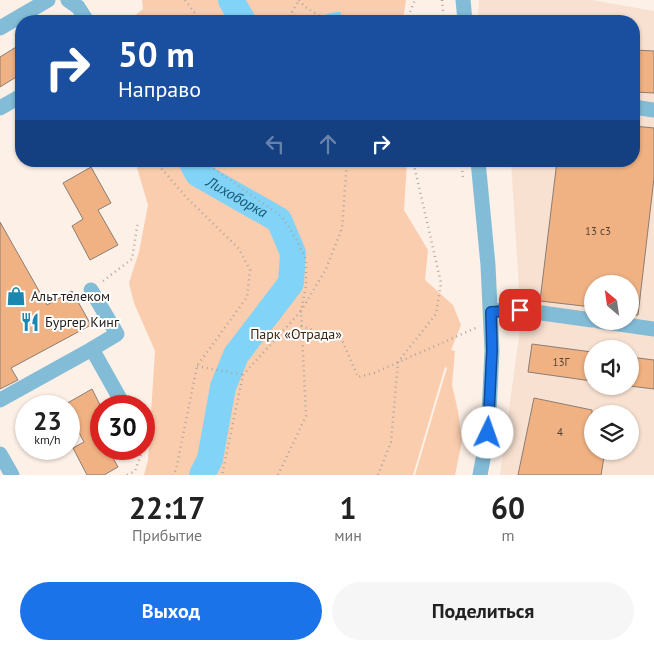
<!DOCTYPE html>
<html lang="ru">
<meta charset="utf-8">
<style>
:root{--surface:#fff;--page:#f6f6f6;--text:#222;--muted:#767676;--accent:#1a73e8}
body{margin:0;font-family:"PT Sans",sans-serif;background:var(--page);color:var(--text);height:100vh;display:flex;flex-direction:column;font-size:19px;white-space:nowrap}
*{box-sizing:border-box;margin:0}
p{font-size:16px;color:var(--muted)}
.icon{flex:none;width:28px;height:28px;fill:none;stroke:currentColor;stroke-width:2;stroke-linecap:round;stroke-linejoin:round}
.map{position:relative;height:475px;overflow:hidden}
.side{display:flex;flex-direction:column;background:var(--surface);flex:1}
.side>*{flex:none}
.banner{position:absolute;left:15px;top:15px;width:625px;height:152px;border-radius:20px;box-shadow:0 1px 4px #0004;background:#1a4fa0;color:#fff;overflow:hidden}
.needle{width:32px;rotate:331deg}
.buttons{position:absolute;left:584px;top:275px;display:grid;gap:10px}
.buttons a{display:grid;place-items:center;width:55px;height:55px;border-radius:50%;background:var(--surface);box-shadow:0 1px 4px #0004;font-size:25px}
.speed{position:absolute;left:15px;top:395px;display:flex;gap:10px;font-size:25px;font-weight:700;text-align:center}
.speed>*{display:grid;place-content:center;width:65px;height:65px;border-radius:50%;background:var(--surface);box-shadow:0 1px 4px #0004;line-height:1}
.speed small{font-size:12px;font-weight:400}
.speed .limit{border:8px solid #d22;background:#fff;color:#111}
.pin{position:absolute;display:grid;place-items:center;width:42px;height:42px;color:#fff;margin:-21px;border-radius:10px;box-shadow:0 2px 8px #0006}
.me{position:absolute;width:55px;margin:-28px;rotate:3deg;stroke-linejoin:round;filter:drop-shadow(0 0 4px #0008)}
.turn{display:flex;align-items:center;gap:18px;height:105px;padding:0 20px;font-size:22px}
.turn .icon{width:65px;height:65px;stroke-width:2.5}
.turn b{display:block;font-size:35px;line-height:42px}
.lanes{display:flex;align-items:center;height:48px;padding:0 20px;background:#0003;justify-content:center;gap:25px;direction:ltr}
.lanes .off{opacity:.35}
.eta{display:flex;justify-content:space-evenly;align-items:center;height:85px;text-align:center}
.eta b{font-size:30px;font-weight:600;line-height:35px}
.cta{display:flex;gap:10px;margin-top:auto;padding:10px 20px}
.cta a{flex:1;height:58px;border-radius:30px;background:var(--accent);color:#fff;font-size:20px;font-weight:600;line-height:58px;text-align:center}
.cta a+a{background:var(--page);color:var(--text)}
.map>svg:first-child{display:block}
.built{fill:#f8e1d1;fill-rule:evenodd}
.green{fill:#f9cdad}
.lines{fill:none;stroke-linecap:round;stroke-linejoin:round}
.stream{stroke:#81d3f8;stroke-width:4.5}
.river{stroke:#81d3f8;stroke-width:26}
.building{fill:#f0b283;stroke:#8b7d73}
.path{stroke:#b1a69f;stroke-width:2.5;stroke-dasharray:1 4;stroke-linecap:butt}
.minor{stroke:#83bcd7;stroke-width:15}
.route-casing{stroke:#114b97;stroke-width:12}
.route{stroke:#1a73e8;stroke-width:9}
.labels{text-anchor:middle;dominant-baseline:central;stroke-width:4;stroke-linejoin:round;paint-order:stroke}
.number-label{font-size:11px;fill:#574334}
.poi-label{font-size:14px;fill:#241e1a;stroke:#fff;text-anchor:start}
.park-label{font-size:14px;fill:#3f2611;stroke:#fff}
.water-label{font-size:15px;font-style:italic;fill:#185973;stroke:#fff}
</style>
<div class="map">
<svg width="654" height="475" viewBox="0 0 654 475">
<rect width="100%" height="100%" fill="#fdf0e7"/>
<!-- built -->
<path class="built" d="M 479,0 L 592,0 L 654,11 L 654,475 L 500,475 L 521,322 L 511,161 L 634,161 L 634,21 L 478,21 ZM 592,284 L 630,284 L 630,321 L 592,321 ZM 592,349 L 630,349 L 630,386 L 592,386 ZM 592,414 L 630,414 L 630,451 L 592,451 Z"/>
<!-- green -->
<g class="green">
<path d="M 142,0 L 406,0 L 403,21 L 128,21 L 143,9 Z"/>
<path d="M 135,161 L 407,161 L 404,210 L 428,250 L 425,280 L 453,305 L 461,325 L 451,350 L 455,351 L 452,385 L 458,411 L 462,441 L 455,475 L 415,475 L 447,368 L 445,367 L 413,475 L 144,475 L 148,460 L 155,351 L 134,303 L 129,283 L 139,252 L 148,205 Z"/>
</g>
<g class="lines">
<!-- stream -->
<g class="stream">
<path d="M 328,16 L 339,14"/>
<path d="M 313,21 L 313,19"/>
</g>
<!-- river -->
<g class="river">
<path d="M 231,0 L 243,21"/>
<path id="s1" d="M 191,161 L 198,174 L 279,220 L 293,253 L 291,283 L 236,355 L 223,387 L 210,459 L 202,475"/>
</g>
</g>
<!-- building -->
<g class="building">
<path d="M 21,44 L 21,74 L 0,87 L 0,57 Z"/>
<path d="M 634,50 L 654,51 L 654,93 L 634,92 Z"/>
<path d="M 634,126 L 654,128 L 654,178 L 638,315 L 630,315 L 630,284 L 592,284 L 592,307 L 540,301 L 557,161 L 634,161 Z"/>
<path d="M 91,167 L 111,203 L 98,210 L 118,245 L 90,260 L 72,226 L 83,219 L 63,183 Z"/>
<path d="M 0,222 L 47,305 L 72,291 L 91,325 L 11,368 L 18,380 L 0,389 Z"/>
<path d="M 532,344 L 592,352 L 592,381 L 528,372 Z"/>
<path d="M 630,357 L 654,360 L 654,389 L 630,386 Z"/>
<path d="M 92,389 L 101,407 L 101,449 L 108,449 L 118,467 L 104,475 L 87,475 L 73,448 L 84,442 L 69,414 L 69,406 L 64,405 Z"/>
<path d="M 534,398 L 592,410 L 592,451 L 605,451 L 601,475 L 518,475 Z"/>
</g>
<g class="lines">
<!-- path -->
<g class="path">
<path d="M 185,0 L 201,21"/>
<path d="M 299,0 L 304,6 L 327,21"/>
<path d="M 442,0 L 444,21"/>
<path d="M 281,21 L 288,19 L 299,0"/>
<path d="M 406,21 L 415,0"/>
<path d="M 155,161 L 185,196 L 239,249 L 250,270 L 247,297 L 197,366 L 176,470 L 172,475"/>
<path d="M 209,161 L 209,165 L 282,217 L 295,237 L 306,260 L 306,286 L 301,311 L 243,375 L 222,475"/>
<path d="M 461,161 L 463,177"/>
<path d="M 103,281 L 132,259 L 138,221"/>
<path d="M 301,326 L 342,340 L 358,377 L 374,373 L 478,327"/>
<path d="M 197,366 L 243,375"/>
<path d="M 144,440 L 145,443 L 144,447"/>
<path d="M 127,475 L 135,471 L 143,449"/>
<path d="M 278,475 L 306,416 L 301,311 L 326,269 L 342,228 L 347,161"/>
<path d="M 378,475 L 391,442 L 398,362 L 436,314 L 441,283 L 413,161"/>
</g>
<!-- minor -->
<g class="minor">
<path d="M 68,0 L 78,7 L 87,21"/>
<path d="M 463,0 L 465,21"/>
<path d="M 0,28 L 48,0"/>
<path d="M 634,107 L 654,110"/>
<path d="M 0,108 L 21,96"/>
<path d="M 478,161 L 488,265 L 492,351 L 488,433 L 480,475"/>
<path d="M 91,290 L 117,334 L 92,349"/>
<path d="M 491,311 L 520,310 L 592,320"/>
<path d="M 598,321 L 654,329"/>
<path d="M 0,400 L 92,349 L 124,406"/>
<path d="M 0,454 L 12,475"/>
</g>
</g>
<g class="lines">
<!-- route casing -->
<g class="route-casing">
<path id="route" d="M 488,433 L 492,350 L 491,312 L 520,310"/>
</g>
<!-- route -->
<use href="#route" class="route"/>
</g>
<!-- icons -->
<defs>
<g id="shop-bare" transform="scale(1.5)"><path d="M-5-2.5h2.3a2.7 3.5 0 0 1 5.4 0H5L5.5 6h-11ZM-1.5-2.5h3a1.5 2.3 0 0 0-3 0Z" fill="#1d88af" stroke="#fff" stroke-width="2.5" paint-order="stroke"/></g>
<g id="restaurant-bare" transform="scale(1.5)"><path d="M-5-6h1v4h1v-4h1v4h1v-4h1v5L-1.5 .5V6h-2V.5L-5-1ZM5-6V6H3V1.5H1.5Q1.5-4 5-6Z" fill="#1d88af" stroke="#fff" stroke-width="2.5" paint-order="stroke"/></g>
</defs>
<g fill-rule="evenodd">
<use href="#shop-bare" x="16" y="296"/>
<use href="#restaurant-bare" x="30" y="322"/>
</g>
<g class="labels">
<!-- number labels -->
<g class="number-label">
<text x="598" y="231">13 с3</text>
<text x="561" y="362">13Г</text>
<text x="560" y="432">4</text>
</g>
<!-- poi labels -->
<g class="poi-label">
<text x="31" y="296">Альт телеком</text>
<text x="45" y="322">Бургер Кинг</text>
</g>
<!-- park labels -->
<g class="park-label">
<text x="296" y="334">Парк «Отрада»</text>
</g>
<!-- water labels -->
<g class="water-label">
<text stroke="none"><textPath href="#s1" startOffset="60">Лихоборка</textPath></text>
</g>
</g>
</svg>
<div class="buttons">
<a><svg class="needle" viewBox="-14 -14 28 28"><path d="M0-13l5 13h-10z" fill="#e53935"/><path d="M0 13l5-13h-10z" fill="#767676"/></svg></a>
<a><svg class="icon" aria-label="sound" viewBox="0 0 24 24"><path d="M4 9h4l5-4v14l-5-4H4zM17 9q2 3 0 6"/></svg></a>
<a><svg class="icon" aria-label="layers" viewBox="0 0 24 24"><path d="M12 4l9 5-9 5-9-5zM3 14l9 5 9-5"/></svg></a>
</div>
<div class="speed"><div>23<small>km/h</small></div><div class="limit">30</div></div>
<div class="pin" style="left:520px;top:310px;background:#d93025"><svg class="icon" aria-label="arrive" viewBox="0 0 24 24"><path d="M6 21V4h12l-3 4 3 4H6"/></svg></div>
<svg class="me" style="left:488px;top:433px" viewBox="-20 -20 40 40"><circle r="19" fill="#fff"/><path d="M0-13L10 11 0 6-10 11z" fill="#1a73e8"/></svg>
<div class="banner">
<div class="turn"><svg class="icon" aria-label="right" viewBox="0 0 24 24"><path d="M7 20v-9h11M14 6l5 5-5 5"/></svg><div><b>50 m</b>Направо</div></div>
<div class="lanes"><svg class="icon off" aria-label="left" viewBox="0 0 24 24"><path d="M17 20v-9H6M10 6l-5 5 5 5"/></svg><svg class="icon off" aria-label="ahead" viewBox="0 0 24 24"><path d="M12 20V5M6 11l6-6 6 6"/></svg><svg class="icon" aria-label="right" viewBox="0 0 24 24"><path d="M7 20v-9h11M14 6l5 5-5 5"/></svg></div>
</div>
</div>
<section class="side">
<div class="eta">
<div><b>22:17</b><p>Прибытие</p></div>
<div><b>1</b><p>мин</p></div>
<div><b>60</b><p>m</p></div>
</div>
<div class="cta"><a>Выход</a><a>Поделиться</a></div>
</section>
